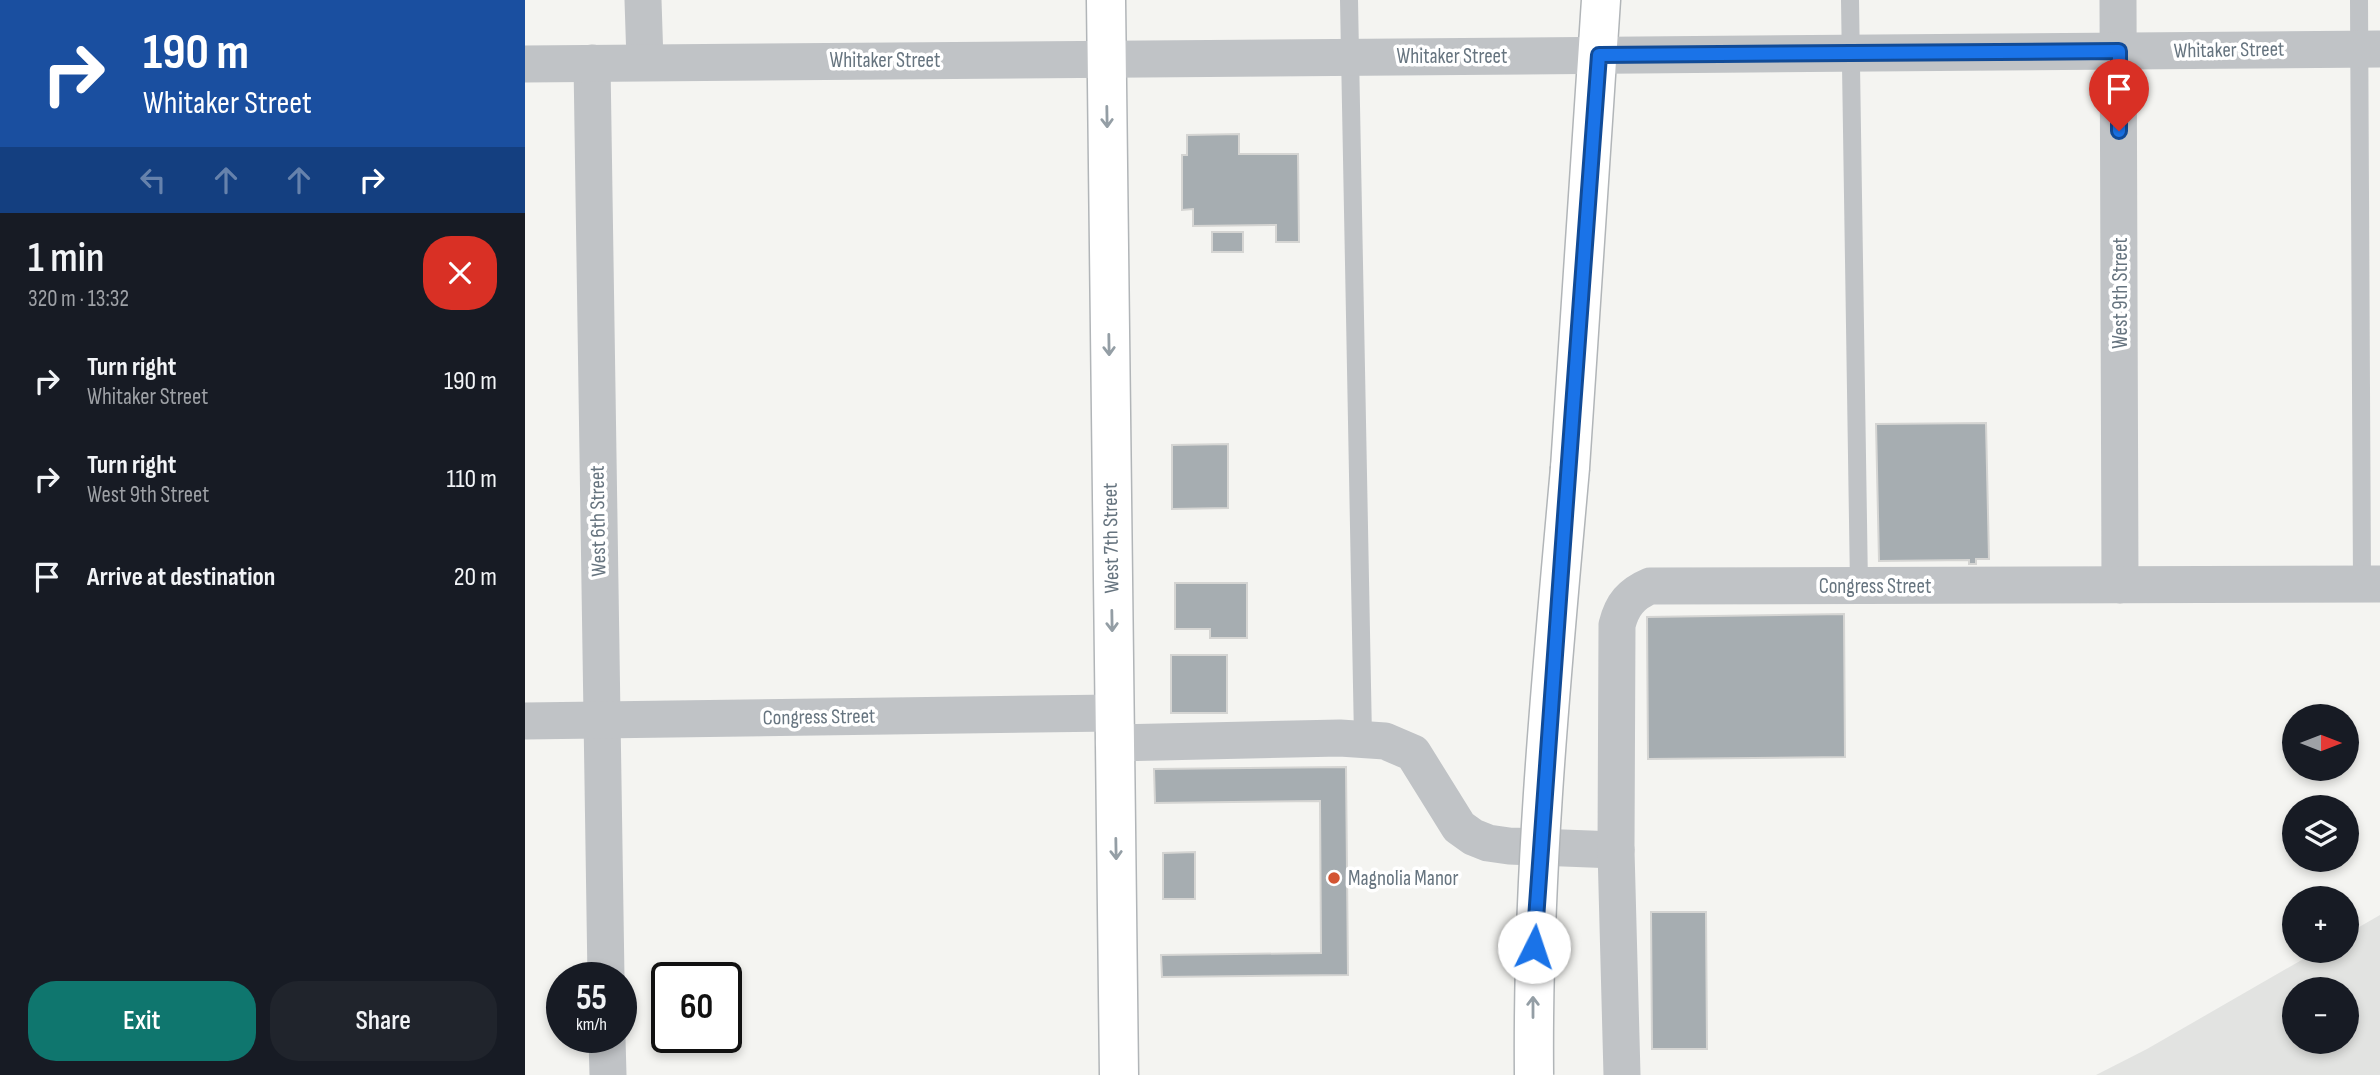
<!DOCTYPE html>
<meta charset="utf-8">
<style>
:root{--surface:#171b24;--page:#20242c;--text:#f1f3f6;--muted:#9ea1a6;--accent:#0f766e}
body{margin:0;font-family:"Sofia Sans Condensed",sans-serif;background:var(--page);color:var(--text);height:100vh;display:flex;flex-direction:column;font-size:26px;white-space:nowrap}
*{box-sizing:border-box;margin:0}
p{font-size:23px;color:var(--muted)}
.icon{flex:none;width:38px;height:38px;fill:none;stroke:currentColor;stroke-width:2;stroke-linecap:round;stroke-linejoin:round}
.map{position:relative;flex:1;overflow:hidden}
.drawer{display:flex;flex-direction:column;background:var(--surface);width:525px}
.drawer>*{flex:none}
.top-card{background:#1a4fa0;color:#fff;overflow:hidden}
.needle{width:46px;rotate:90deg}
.fabs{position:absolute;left:1757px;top:704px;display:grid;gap:14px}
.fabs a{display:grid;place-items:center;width:77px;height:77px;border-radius:50%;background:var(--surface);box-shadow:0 4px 10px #0003;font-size:35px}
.speed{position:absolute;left:21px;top:962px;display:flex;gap:14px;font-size:35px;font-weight:700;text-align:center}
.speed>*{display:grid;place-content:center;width:91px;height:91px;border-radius:50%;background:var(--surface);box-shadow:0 4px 10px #0003;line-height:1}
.speed small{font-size:18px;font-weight:400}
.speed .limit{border:4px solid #111;border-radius:10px;background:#fff;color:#111}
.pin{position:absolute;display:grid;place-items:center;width:60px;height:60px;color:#fff;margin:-72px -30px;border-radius:50% 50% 50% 0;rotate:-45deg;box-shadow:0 0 7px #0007}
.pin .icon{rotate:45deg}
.me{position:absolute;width:77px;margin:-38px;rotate:4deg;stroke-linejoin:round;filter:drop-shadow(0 0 5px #0008)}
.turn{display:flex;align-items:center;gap:24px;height:147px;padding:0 28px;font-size:32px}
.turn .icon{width:91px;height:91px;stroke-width:2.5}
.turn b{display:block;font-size:49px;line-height:60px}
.lanes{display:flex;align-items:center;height:66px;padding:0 28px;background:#0003;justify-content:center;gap:35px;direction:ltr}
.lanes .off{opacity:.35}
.round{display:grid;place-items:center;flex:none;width:74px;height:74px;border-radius:28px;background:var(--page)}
.headline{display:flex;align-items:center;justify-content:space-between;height:119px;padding:0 28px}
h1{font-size:42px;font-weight:600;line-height:52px}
.cta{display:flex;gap:14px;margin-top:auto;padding:14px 28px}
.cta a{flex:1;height:80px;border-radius:28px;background:var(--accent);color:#fff;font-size:28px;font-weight:600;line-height:80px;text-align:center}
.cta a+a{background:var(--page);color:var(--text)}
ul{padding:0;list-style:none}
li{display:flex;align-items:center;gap:21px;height:98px;padding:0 28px}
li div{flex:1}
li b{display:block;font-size:26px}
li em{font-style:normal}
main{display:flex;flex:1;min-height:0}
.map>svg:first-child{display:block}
.built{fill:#e2e3e1;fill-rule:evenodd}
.building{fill:#a6adb1;stroke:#d5d5d3;stroke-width:2}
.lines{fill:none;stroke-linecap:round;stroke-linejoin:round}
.primary-casing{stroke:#b1b5b8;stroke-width:41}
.service{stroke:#c0c3c6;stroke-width:18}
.minor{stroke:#c0c3c6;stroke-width:37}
.primary{stroke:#fff;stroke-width:38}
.primary-bridge-casing{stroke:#b1b5b8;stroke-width:41;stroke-linecap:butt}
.primary-bridge{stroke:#fff;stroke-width:38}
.oneway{stroke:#949ea5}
.route-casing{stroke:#114b97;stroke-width:18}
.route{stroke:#1a73e8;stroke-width:12}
.poi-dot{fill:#d35432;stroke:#fff;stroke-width:2.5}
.labels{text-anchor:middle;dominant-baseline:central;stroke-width:7;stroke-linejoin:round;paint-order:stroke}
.street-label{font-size:21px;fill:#66747f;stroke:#fff}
.poi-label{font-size:21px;fill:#66747f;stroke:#fff;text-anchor:start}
</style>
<main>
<section class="drawer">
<div class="top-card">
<div class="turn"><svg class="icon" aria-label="right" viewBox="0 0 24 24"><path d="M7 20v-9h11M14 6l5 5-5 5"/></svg><div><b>190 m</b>Whitaker Street</div></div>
<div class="lanes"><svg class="icon off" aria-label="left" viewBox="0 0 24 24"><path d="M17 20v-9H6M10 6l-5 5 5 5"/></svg><svg class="icon off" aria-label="ahead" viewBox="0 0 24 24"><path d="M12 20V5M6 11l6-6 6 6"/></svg><svg class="icon off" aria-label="ahead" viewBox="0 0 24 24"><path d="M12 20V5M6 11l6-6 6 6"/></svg><svg class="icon" aria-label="right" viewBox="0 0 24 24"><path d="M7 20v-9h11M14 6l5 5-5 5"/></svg></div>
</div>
<div class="headline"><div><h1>1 min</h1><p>320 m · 13:32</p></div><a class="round" style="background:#d93025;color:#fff"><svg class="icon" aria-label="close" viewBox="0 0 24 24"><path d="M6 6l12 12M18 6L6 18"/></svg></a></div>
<ul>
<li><svg class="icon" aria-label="right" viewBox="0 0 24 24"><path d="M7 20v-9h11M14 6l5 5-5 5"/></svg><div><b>Turn right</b><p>Whitaker Street</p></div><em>190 m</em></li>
<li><svg class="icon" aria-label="right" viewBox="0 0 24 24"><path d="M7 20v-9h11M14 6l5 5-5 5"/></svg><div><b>Turn right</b><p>West 9th Street</p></div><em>110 m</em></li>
<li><svg class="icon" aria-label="arrive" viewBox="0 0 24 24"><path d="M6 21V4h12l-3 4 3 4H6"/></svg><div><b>Arrive at destination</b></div><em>20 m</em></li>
</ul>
<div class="cta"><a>Exit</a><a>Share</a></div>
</section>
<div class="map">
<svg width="1855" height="1075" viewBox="0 0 1855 1075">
<rect width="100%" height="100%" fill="#f4f4f1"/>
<!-- built -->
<path class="built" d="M 1855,915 L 1855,1075 L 1571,1075 L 1622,1049 L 1794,950 L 1822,950 L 1822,934 ZM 1769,989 L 1822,989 L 1822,1041 L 1769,1041 Z"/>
<!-- building -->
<g class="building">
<path d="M 714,134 L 714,154 L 773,154 L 774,242 L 751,242 L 751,225 L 668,226 L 668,209 L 657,210 L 657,155 L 662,155 L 662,135 Z"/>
<rect x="687" y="232" width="31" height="20"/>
<path d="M 1461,423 L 1464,559 L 1451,559 L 1451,564 L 1444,564 L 1444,560 L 1354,561 L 1351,424 Z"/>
<path d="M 703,444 L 703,508 L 647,509 L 647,445 Z"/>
<path d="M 650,583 L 722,583 L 722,638 L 685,638 L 685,629 L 650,629 Z"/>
<path d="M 1319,614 L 1320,757 L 1123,759 L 1122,617 Z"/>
<rect x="646" y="655" width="56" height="58"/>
<path d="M 821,767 L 823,975 L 637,977 L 636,955 L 796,953 L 795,801 L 630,803 L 629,769 Z"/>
<path d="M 670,852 L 670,899 L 638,899 L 638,853 Z"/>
<path d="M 1126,912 L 1181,912 L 1182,1049 L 1127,1049 Z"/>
</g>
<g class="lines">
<!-- primary casing -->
<g class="primary-casing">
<g id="primary">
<path d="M 581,0 L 594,1075"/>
<path d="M 1045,468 L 1076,0"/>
</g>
</g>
<!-- service -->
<g class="service">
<path d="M 824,0 L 838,738"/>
<path d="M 1325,0 L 1334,586"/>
<path d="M 1834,0 L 1837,585"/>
</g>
<!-- minor -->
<g class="minor">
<path d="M 118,0 L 120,61"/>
<path d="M 1593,0 L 1595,585"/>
<path d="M 67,63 L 81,978"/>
<path d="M 0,64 L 1855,49"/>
<path d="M 0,721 L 588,713"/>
<path d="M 589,743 L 815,738 L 860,741 L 888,753 L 934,827 L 948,837 L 963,843 L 984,846 L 1091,850"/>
<path d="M 82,1038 L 83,1075"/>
<path d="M 1097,1075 L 1091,850 L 1092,625 C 1097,605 1106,594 1125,586 L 1855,584"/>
</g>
<!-- primary -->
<use href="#primary" class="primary"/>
<!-- primary-bridge casing -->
<g class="primary-bridge-casing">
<path id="primary-bridge" d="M 1009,1075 C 1007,872 1027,670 1045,468"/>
</g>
<!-- primary-bridge -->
<use href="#primary-bridge" class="primary-bridge"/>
</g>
<!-- one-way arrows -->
<defs><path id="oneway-shaft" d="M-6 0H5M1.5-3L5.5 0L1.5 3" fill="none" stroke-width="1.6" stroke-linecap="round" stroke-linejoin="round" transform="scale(1.75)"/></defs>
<g class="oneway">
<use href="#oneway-shaft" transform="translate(582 117) rotate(89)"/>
<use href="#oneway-shaft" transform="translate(584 345) rotate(89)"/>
<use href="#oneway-shaft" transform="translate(587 621) rotate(89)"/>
<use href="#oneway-shaft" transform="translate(591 849) rotate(89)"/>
<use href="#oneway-shaft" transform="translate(1008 1007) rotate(-90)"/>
</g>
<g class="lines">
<!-- route casing -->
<g class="route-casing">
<path id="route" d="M 1009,947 C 1028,649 1054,353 1074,55 L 1594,51 L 1594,131"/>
</g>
<!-- route -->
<use href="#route" class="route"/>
</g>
<!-- markers -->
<circle class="poi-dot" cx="809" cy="878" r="7"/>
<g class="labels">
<!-- street labels -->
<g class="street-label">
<text transform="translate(1704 50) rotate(-1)">Whitaker Street</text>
<text x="927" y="56">Whitaker Street</text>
<text x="360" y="60">Whitaker Street</text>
<text transform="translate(1595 293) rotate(-90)">West 9th Street</text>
<text transform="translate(73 521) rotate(-91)">West 6th Street</text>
<text transform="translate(586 538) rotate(-91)">West 7th Street</text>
<text x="1350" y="586">Congress Street</text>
<text transform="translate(294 717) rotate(-1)">Congress Street</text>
</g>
<!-- poi labels -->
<g class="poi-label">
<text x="823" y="878">Magnolia Manor</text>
</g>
</g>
</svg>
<div class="fabs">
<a><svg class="needle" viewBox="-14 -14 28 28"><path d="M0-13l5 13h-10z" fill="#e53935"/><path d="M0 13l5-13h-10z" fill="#9ea1a6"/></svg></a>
<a><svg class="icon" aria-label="layers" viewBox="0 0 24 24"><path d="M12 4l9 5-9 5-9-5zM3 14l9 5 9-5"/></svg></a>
<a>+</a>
<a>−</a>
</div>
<div class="speed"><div>55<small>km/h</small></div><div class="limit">60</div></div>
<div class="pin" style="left:1594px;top:131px;background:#d93025"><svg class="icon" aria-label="arrive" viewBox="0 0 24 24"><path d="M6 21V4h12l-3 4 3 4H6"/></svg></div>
<svg class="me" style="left:1009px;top:947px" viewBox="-20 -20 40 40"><circle r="19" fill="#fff"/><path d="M0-13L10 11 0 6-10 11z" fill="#1a73e8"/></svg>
</div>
</main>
